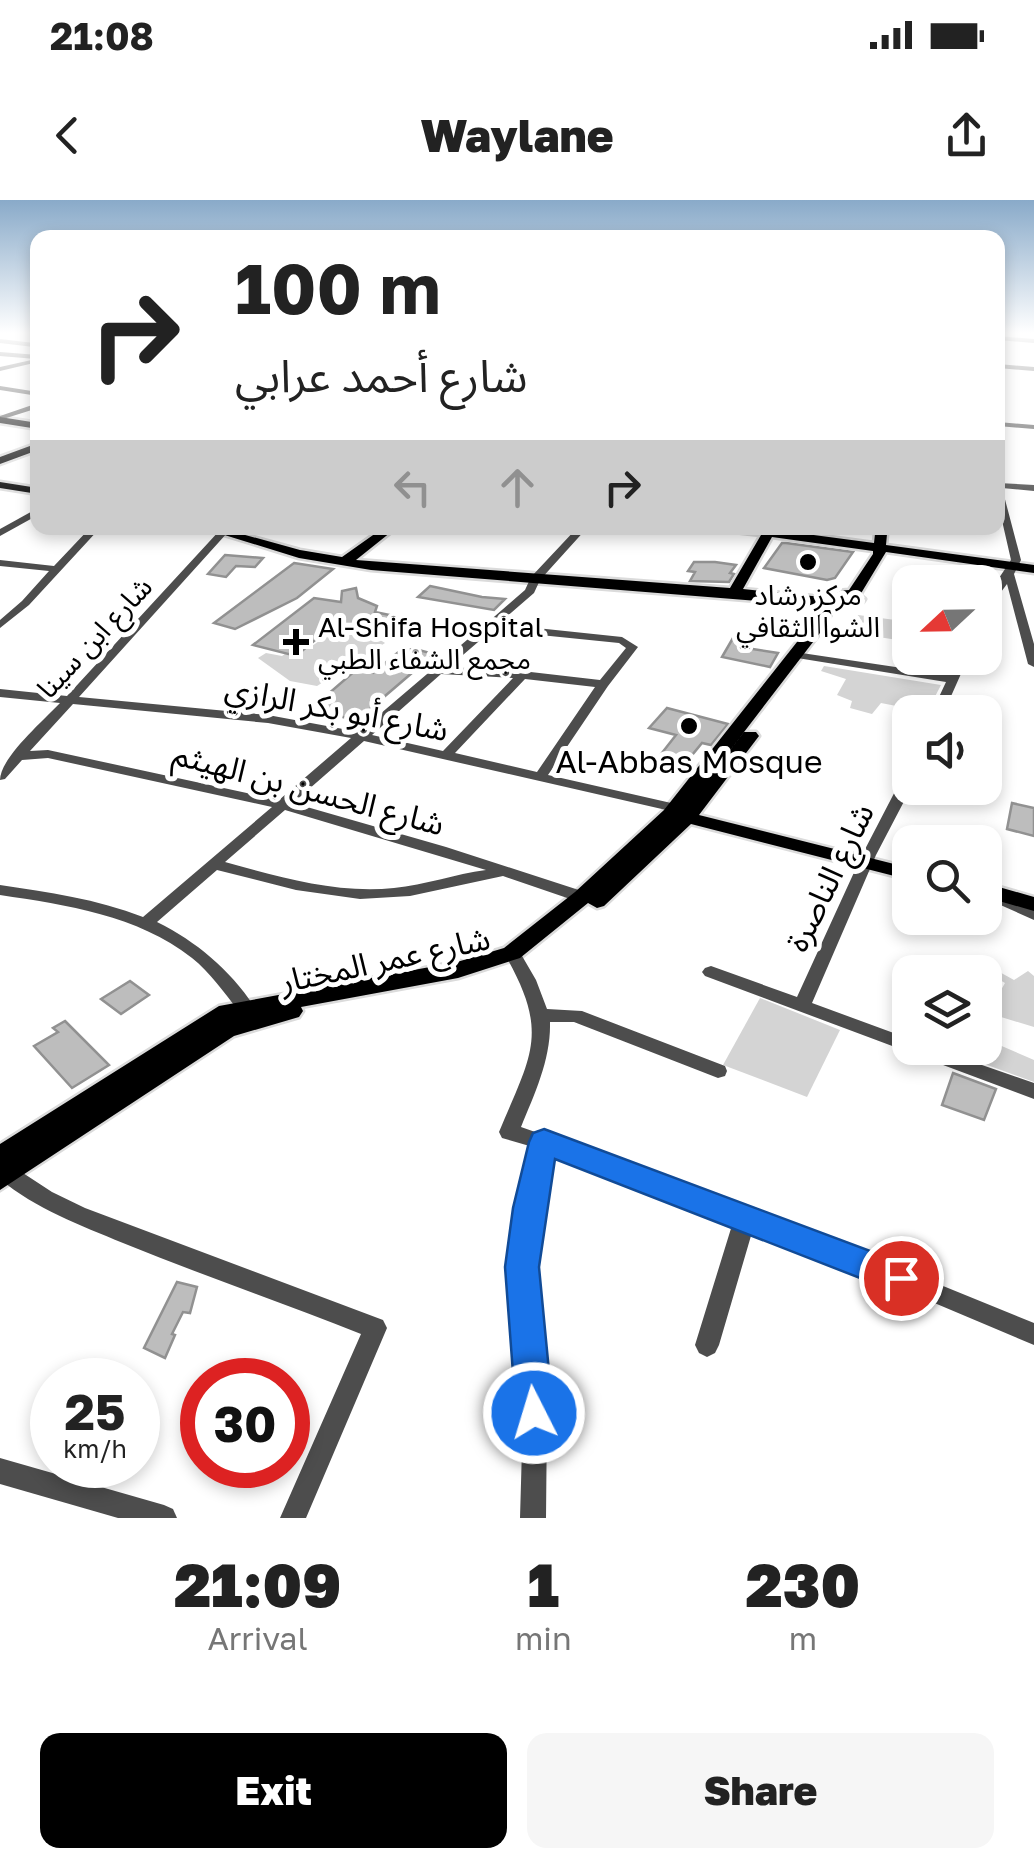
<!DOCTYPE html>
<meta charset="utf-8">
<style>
:root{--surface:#fff;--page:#f6f6f6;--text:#222;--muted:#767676;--accent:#000}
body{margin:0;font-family:"Golos Text","Noto Sans Arabic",sans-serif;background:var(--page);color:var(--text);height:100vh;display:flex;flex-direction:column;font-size:38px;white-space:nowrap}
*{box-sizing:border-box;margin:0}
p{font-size:32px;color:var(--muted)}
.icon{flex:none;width:55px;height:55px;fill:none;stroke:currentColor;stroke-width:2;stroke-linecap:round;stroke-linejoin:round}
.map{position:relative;height:1318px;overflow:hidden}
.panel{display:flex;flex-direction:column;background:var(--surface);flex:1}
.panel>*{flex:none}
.guide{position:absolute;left:30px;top:30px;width:975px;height:305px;border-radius:20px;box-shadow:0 5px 15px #0003;background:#fff;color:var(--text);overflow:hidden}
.needle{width:65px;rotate:248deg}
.fabs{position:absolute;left:892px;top:365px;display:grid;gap:20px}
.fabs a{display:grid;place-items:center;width:110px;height:110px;border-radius:20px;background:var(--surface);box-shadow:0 5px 15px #0003;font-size:50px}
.speed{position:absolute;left:30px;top:1158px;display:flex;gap:20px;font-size:50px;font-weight:700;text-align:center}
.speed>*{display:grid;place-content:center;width:130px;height:130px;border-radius:50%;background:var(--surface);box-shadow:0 5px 15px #0003;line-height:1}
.speed small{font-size:25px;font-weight:400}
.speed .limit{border:15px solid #d22;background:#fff;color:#111}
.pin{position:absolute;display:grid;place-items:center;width:85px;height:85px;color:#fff;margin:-42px;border:5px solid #fff;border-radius:50%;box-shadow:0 2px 10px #0007}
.me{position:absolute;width:110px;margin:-55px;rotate:355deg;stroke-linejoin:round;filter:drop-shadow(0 0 8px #0008)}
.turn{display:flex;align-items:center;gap:35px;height:210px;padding:0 40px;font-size:45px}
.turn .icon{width:130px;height:130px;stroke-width:2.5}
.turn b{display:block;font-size:70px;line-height:85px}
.lanes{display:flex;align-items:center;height:95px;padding:0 40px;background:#0003;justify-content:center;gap:50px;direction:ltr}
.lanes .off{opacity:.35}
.eta{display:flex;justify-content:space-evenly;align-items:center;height:170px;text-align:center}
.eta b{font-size:60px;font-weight:800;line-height:70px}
.cta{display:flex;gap:20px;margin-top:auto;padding:20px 40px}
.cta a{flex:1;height:115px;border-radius:20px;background:var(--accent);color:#fff;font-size:40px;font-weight:800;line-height:115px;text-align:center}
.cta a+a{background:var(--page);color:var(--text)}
.status{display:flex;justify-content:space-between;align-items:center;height:70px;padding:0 50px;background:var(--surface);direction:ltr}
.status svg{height:28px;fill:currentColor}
header{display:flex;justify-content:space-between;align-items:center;height:130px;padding:0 40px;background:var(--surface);font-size:45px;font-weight:800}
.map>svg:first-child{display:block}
.green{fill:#d4d4d4}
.building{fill:#bdbdbd;stroke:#919191;stroke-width:2.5}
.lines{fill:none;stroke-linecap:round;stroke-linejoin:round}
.major-casing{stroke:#dbdbdb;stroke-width:5}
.minor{fill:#4d4d4d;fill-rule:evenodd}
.major{fill:#000;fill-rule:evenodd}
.route{fill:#1a73e8;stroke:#114b97;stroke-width:2.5}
.poi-dot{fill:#000;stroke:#fff;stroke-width:4}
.labels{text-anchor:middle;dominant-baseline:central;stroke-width:10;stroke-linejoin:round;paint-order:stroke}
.far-poi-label{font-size:28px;fill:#000;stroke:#fff}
.far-street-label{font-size:28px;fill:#000;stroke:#fff}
.street-label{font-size:32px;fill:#000;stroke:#fff}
.poi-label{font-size:32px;fill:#000;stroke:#fff}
</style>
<div class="status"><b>21:08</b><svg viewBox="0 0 49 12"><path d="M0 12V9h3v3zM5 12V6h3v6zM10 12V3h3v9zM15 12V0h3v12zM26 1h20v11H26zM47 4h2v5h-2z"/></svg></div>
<header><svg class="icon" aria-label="back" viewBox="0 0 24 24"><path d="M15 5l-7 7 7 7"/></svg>Waylane<svg class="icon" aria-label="share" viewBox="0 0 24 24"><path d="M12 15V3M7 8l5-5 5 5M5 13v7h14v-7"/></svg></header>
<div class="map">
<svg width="1034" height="1318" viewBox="0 0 1034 1318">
<rect width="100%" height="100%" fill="#fff"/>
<!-- green -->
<g class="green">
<path d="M 858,415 L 910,422 L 910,442 L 847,432 Z"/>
<path d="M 286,420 L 382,441 L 385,443 L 317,486 L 290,481 L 258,458 L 266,453 L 282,456 L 295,447 L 309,448 L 325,437 L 279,425 Z"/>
<path d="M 824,466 L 941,485 L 927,512 L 881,503 L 872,514 L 850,508 L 852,501 L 837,495 L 846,479 L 821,471 Z"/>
<path d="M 976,759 L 1014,780 L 1028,771 L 1034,776 L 1034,827 L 1001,817 L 997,844 L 1034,860 L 1034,882 L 979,862 L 995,807 L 985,803 L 985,793 L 997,797 L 1005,783 L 971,763 Z"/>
<path d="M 760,798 L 840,830 L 807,897 L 723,865 Z"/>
</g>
<!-- building -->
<g class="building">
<path d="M 782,343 L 786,343 L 853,352 L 835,378 L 827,380 L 764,368 Z"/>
<path d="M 225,355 L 263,358 L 255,367 L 236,366 L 226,377 L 208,374 Z"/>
<path d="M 694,362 L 715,362 L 736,365 L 730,373 L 734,374 L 729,382 L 690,381 L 695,372 L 688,371 Z"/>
<path d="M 294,363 L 333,369 L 297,398 L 235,429 L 214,423 Z"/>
<path d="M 430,386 L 482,397 L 505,399 L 494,410 L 418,397 Z"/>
<path d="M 356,388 L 358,398 L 377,406 L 375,412 L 404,418 L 386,435 L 332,426 L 296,456 L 253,445 L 314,398 L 341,402 L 342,391 Z"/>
<path d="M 733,438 L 745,440 L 740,447 L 778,453 L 770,467 L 722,457 Z"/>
<path d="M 415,449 L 434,454 L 364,514 L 358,512 L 350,519 L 312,508 L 357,469 L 373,473 L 401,450 Z"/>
<path d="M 667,508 L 728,524 L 711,545 L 702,543 L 679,571 L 654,563 L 676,535 L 649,528 Z"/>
<path d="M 1012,603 L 1034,608 L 1034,636 L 1007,629 Z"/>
<path d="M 130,781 L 149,795 L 121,814 L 101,799 Z"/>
<path d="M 65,821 L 109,865 L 72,888 L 34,846 L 58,832 L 53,828 Z"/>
<path d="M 953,873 L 996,889 L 984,920 L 942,905 Z"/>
<path d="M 177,1082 L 197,1087 L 190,1113 L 183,1112 L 172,1134 L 175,1135 L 165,1158 L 144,1148 Z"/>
</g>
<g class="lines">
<!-- major casing -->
<g class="major-casing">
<g id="major">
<path d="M 0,217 L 38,223 L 38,229 L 0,223 Z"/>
<path d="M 38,243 L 38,250 L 0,264 L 0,257 Z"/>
<path d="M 0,282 L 38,288 L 38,294 L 0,288 Z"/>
<path d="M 202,328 L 220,328 L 300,350 L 342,357 L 383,328 L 396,328 L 356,360 L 730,388 L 761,335 L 735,332 L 729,328 L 777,328 L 776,330 L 874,343 L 875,334 L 870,328 L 882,328 L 887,334 L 886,345 L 1034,365 L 1034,373 L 886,352 L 860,395 L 865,399 L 863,402 L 835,407 L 823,429 L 718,566 L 744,532 L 756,532 L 759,536 L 699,615 L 910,668 L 910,680 L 691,624 L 604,706 L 597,708 L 588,703 L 520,758 L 458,778 L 301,807 L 303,811 L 299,817 L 234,836 L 0,990 L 0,944 L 219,806 L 457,762 L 504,748 L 575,692 L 664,610 L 812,423 L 821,406 L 371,370 L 299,358 ZM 772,337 L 873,351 L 873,354 L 849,390 L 824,392 L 822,397 L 743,389 Z"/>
<path d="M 985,683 L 1034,697 L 1034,711 L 985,697 Z"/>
</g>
</g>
<!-- minor -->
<g class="minor">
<path d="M 998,136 L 1034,139 L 1034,143 L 998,140 Z"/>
<path d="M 0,139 L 34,143 L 37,145 L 34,147 L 0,143 Z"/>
<path d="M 0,152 L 38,155 L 38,162 L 0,171 L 0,167 L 36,159 L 0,156 Z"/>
<path d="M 998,164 L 1034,167 L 1034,171 L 998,168 Z"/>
<path d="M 0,186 L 38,192 L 38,196 L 0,190 Z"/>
<path d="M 38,203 L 38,208 L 0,220 L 0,216 Z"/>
<path d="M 998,222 L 1034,225 L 1034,229 L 998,226 Z"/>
<path d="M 998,283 L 1034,285 L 1034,291 L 1002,288 L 1021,360 L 1014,374 L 1034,444 L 1034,467 L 1028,464 L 1007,384 L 989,408 L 985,409 L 985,399 L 1011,360 L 998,303 Z"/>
<path d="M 38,308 L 38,315 L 0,336 L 0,329 Z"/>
<path d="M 90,328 L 100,328 L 29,405 L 0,428 L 0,420 L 22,401 L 49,371 L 0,366 L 0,360 L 54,366 Z"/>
<path d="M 577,328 L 587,328 L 540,380 L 534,393 L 498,424 L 622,437 L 638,447 L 608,486 L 548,575 L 680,605 L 682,608 L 680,611 L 675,612 L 364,541 L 293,603 L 446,647 L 588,693 L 590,697 L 588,701 L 576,701 L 503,676 L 410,696 L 360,699 L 296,690 L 217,670 L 157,722 C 197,742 229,769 254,806 L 251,811 L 239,811 C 224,793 210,772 192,758 C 137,715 67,705 0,695 L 0,685 C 48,692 97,699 143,717 L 272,607 L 48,558 L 22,560 L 5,579 L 0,580 C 0,558 43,521 60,503 L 0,497 L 0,489 L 67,496 L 220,330 L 228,332 L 79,497 L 268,515 L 359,532 L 481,428 L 481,424 L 487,423 L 525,390 L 531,377 ZM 492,430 L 619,443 L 626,448 L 600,480 L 522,471 L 449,467 ZM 441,474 L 513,478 L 443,551 L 372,535 ZM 525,479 L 595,487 L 537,572 L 455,553 ZM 73,504 L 268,523 L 351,538 L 279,600 L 48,550 L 30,551 ZM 285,610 L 486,670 C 455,674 425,685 394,688 C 337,694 279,677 225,662 Z"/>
<path d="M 795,452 L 949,475 L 957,458 L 968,458 L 944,512 L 932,512 L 946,482 L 791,457 L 789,455 Z"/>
<path d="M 910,572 L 911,588 L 876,655 L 812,803 L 910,839 L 910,848 L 933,848 L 1034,883 L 1034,899 L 705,776 L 702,772 L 705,768 L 711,766 L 797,797 L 862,655 L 903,576 Z"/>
<path d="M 1002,694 L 1034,708 L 1034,720 L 996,703 L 994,699 Z"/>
<path d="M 512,747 L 518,749 L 536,780 L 547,809 L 582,811 L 725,866 L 727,871 L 725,876 L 718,878 L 574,822 L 550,822 C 551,859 535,893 521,927 L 754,1009 L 1034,1123 L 1034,1145 L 823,1056 L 753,1029 L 719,1145 L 715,1153 L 707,1157 L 699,1153 L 695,1145 L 733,1022 L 552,953 L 540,1008 L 533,1067 L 547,1213 L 546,1318 L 520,1318 L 523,1213 L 511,1067 L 518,1008 L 533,947 L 502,938 L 499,932 C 532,853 550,833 504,753 L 506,749 Z"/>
<path d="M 0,958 L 52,992 L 85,1008 L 383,1120 L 387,1128 L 306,1318 L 280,1318 L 361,1134 C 282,1103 202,1075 123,1043 C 80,1025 36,1009 0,979 Z"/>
<path d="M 0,1258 L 164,1305 L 173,1309 L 177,1318 L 118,1318 L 0,1284 Z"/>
</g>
<!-- major -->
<use href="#major" class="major"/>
</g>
<!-- sky -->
<linearGradient id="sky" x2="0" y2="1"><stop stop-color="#89aac9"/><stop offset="0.42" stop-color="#fff"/><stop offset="1" stop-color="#fff" stop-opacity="0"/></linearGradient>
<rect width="1034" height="316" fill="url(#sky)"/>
<!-- route -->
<path class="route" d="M 544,929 L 913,1067 L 918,1078 L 913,1090 L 901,1094 L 555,959 L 539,1067 L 553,1213 L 548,1226 L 534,1232 L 521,1226 L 516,1213 L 505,1067 L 513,1008 L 529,942 L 533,933 Z"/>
<!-- markers -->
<g class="poi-dot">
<circle cx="808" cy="362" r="10"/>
<path d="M291 427h10v10h10v10h-10v10h-10v-10h-10v-10h10z"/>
<circle cx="689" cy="526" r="10"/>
</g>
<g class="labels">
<!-- far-poi labels -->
<g class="far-poi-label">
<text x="808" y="394">مركز رشاد<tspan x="808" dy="32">الشوا الثقافي</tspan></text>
<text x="318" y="426" text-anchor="start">Al-Shifa Hospital<tspan x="318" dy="32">مجمع الشفاء الطبي</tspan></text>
</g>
<!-- far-street labels -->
<g class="far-street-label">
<text transform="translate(94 437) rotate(-47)">شارع ابن سينا</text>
</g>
<!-- street labels -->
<g class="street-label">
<text transform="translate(337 508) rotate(11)">شارع أبو بكر الرازي</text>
<text transform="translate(309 588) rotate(15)">شارع الحسن بن الهيثم</text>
<text transform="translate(829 677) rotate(-64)">شارع الناصرة</text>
<text transform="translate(385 759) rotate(-12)">شارع عمر المختار</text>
</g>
<!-- poi labels -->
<g class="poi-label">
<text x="689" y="561">Al-Abbas Mosque</text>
</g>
</g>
</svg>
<div class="fabs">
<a><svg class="needle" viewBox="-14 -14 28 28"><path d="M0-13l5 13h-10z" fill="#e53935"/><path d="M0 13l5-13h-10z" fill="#767676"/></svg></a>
<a><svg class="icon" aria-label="sound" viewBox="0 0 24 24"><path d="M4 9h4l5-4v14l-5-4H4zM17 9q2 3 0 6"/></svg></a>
<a><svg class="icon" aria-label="search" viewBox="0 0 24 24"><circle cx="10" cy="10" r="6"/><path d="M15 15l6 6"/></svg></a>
<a><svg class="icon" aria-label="layers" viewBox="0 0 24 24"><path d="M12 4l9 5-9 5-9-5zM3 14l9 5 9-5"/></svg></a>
</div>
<div class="speed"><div>25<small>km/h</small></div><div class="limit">30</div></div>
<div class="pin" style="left:901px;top:1078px;background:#d93025"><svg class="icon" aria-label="arrive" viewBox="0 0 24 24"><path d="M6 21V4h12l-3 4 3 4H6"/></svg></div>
<svg class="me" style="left:534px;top:1213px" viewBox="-20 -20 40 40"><circle r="17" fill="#1a73e8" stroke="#fff" stroke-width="3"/><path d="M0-11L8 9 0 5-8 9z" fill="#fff"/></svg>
<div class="guide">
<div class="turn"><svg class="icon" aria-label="right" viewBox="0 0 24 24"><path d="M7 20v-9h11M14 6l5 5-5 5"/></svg><div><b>100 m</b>شارع أحمد عرابي</div></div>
<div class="lanes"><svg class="icon off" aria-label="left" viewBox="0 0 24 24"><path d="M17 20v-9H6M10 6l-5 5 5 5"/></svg><svg class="icon off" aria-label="ahead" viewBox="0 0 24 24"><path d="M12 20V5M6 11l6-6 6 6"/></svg><svg class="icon" aria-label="right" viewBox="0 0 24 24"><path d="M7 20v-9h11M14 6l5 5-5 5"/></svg></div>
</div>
</div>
<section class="panel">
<div class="eta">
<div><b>21:09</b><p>Arrival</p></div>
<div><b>1</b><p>min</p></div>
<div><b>230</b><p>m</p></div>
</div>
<div class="cta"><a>Exit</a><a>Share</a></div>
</section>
